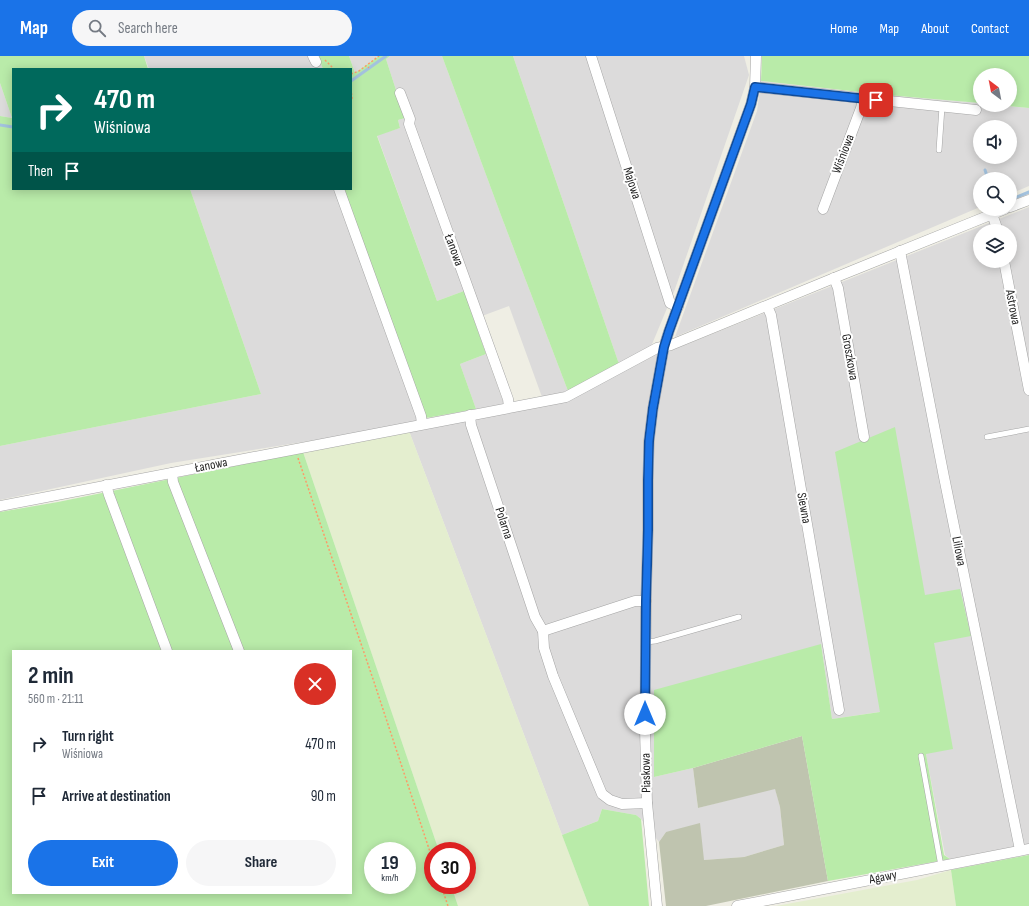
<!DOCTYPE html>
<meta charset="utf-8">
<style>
:root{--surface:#fff;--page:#f6f6f7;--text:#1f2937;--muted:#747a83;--accent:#1a73e8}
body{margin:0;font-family:"Sofia Sans Condensed",sans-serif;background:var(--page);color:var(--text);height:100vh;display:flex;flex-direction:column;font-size:15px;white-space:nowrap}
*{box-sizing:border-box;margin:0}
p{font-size:13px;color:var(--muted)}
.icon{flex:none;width:22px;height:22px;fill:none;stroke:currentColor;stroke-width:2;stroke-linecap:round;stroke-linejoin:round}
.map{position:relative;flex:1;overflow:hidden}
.details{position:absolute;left:12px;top:594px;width:340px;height:244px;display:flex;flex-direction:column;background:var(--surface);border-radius:0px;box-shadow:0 2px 10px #0003}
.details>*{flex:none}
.banner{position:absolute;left:12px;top:12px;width:340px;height:122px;border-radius:0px;box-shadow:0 2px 10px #0003;background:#00695c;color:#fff;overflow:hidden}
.needle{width:26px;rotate:328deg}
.fabs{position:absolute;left:973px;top:12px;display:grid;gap:8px}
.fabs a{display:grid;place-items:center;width:44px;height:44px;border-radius:50%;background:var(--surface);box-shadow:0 2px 10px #0003;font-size:20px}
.speed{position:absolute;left:364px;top:786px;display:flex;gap:8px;font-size:20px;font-weight:700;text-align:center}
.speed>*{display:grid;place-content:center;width:52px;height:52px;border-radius:50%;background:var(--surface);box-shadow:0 2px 10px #0003;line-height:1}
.speed small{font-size:10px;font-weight:400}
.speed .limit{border:6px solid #d22;background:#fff;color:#111}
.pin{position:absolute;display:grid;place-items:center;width:34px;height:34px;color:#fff;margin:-17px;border-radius:8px;box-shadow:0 2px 6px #0006}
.me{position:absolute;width:44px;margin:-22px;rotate:0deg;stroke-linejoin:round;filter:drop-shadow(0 0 3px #0008)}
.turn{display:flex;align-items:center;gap:14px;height:84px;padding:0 16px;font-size:18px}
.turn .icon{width:52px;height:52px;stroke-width:2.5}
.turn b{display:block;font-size:28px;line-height:34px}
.then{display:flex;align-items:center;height:38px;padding:0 16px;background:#0003;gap:8px;font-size:15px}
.round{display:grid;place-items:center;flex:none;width:42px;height:42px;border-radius:21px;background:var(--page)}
.headline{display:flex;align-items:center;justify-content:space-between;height:68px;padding:0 16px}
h1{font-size:24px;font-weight:700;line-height:30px}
.button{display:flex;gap:8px;margin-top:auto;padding:8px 16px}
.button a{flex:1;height:46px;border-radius:24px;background:var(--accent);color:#fff;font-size:16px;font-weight:700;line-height:46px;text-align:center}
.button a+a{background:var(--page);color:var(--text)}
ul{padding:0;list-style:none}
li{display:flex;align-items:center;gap:12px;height:52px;padding:0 16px}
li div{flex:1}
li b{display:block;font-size:15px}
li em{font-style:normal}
header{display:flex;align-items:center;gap:24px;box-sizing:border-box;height:56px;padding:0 20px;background:var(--accent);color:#fff}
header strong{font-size:19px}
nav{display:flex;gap:22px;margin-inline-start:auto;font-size:14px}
.search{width:280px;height:36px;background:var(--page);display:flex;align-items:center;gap:10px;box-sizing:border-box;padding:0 14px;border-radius:22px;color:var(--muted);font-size:15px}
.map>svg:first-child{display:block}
.residential{fill:#dcdbdb;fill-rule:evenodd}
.construction{fill:#bfc4af}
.farmland{fill:#e4eecf}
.grass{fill:#b9eba9;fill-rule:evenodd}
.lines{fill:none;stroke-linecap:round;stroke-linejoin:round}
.stream{stroke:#a3c2de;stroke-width:3}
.lane-casing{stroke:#a5a5a5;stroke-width:6}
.street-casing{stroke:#a5a5a5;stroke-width:11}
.path{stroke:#fc9b68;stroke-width:1.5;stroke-dasharray:2 2;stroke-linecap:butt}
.lane{stroke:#fff;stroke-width:5}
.street{stroke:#fff;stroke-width:10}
.route-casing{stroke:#114b97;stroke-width:10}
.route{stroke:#1a73e8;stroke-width:7}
.labels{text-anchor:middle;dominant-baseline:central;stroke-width:4;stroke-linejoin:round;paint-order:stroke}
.street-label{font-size:13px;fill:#1e1e1e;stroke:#fff}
</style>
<header>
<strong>Map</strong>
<div class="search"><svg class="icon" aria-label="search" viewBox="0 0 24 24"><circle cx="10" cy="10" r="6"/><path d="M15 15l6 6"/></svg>Search here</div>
<nav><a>Home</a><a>Map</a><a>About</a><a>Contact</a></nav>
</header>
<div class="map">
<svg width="1029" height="850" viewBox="0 0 1029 850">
<rect width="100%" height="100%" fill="#efeee4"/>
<!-- residential -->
<g class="residential">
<path d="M 144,0 L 309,0 L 313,10 L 321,7 L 323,13 L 149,13 Z"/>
<path d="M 349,0 L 379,0 L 355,17 Z"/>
<path d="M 390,0 L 442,0 L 502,162 L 568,335 L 542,341 L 509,250 L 482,260 L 464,235 L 437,245 L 377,79 L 400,72 L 398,64 L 405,62 L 386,3 Z"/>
<path d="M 513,0 L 744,0 L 749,19 L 675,233 L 650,293 L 619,308 Z"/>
<path d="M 761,25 L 887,39 L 980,47 L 980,49 L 998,49 L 1029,52 L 1029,130 L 1010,138 L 1010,123 L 980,123 L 980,151 L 675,281 L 757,55 ZM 980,71 L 1010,71 L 1010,101 L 980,101 Z"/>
<path d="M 0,27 L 12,62 L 0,60 Z"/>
<path d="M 190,133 L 335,133 L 418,365 L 347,379 L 171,407 L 0,444 L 0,390 L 261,338 Z"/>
<path d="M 1029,151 L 1029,788 L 950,803 L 945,799 L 926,698 L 879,656 L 832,663 L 821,588 L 654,721 L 693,712 L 698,752 L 775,732 L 780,751 L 784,789 L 744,801 L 704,804 L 666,776 L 659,786 L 641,763 L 636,759 L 602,753 L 598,765 L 562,779 L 409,375 L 568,344 L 657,298 L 670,295 ZM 980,175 L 1010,175 L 1010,205 L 980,205 Z"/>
<path d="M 486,298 L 504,348 L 476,353 L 460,308 Z"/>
</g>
<!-- construction -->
<path class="construction" d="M 802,680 L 828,825 L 706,850 L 666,850 L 659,786 L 666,776 L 700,767 L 704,804 L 744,801 L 784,789 L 780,751 L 775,733 L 698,752 L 693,712 Z"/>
<!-- farmland -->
<g class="farmland">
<path d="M 409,375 L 562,779 L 589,850 L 458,850 L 451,829 L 467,829 L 467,795 L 439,795 L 303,396 Z"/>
<path d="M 951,814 L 956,850 L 776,850 L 917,824 Z"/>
</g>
<!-- grass -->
<g class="grass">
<path d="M 0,0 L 144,0 L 148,13 L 13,13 L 13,133 L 190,133 L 261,338 L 0,390 L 0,60 L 12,62 L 0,27 Z"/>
<path d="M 318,0 L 349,0 L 355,17 L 379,0 L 390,0 L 386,3 L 405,62 L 398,64 L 400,72 L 377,80 L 437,245 L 464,235 L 486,298 L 460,308 L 476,353 L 426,362 L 344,133 L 351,133 L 351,13 L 323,13 Z"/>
<path d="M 442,0 L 513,0 L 619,308 L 568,335 L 502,162 Z"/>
<path d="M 762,0 L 1029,0 L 1029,52 L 998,49 L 1010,49 L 1010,19 L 980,19 L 980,47 L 887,39 L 761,25 Z"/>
<path d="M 895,371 L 925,539 L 960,533 L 971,580 L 934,587 L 953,693 L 926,698 L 944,799 L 950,803 L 828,825 L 802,680 L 693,712 L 654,721 L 654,634 L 821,588 L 832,663 L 880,656 L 835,396 Z"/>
<path d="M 303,396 L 439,795 L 433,795 L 433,829 L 451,829 L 458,850 L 0,850 L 0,456 L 58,446 ZM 13,595 L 351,595 L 351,837 L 13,837 ZM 373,795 L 407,795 L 407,829 L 373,829 Z"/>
<path d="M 602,753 L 636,759 L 641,763 L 649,850 L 589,850 L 562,779 L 598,765 Z"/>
<path d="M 1029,799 L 1029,850 L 956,850 L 951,814 Z"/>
</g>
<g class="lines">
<!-- stream -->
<g class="stream">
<path d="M 351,25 L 386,0"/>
<path d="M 0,69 L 13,71"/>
<path d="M 985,114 L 988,123"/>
<path d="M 1010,144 L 1029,136"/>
</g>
<!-- lane casing -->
<g class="lane-casing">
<g id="lane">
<path d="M 939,94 L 942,51"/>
<path d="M 987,381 L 1029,373"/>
<path d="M 646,586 L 655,585 L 739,561"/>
<path d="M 921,700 L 941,810"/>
</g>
</g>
<!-- street casing -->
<g class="street-casing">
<g id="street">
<path d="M 313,0 L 316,6"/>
<path d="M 591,0 L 670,247 L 678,251"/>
<path d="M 755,31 L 976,54"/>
<path d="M 400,37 L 410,63 L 409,68 L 508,343 L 509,351"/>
<path d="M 339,133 L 421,360 L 422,368"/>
<path d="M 1010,151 L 1029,144"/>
<path d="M 823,153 L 861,52 L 863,43"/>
<path d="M 992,158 L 998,175"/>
<path d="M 900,195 L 944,421 L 1020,794"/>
<path d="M 1004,205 L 1029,334"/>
<path d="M 834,222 L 838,232 L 864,381"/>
<path d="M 767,250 L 771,259 L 839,654"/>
<path d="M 470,359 L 471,369 L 535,561 L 543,575 L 544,592 L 553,620 L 602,738 L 610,744 L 622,748 L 647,747"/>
<path d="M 172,417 L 173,426 L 239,595"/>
<path d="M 106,429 L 109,439 L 167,595"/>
<path d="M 0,450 L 566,341 L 657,292 L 671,289 L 834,222 L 1005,153"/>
<path d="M 543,575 L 635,545 L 646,545"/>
<path d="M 657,850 L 647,747 L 645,673 L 646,545 L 648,474 L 648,424 L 649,385 L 653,352 L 664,291 L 669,275 L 751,48 L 755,31 L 756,0"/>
<path d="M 737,850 L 1029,793"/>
</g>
</g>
<!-- path -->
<g class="path">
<path d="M 325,4 L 334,13"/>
<path d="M 368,11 L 369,12"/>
<path d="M 351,18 L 359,15 L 379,0"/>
<path d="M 351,33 L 352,42 L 351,45"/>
<path d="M 298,402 L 374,626 L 433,805"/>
<path d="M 441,829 L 448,850"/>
</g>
<!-- lane -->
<use href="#lane" class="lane"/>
<!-- street -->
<use href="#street" class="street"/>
</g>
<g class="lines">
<!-- route casing -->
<g class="route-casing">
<path id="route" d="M 645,658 L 646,545 L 648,474 L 648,424 L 649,385 L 653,352 L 664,291 L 669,275 L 751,48 L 755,31 L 876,44"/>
</g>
<!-- route -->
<use href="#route" class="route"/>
</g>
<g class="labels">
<!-- street labels -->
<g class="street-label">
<text transform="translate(843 98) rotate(-69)">Wiśniowa</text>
<text transform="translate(632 127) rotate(72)">Majowa</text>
<text transform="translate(454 194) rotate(70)">Łanowa</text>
<text transform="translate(1013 251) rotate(79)">Astrowa</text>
<text transform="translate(850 301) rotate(80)">Groszkowa</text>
<text transform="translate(211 409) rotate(-11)">Łanowa</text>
<text transform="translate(804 452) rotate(80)">Siewna</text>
<text transform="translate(504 467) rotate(72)">Polarna</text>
<text transform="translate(959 495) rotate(79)">Liliowa</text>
<text transform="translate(646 717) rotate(-91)">Piaskowa</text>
<text transform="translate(883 821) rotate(-11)">Agawy</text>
</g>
</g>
</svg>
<div class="fabs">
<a><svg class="needle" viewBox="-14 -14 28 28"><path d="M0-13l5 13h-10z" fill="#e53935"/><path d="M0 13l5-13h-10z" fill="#747a83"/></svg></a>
<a><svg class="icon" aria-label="sound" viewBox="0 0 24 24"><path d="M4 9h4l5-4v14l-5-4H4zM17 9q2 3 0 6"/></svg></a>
<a><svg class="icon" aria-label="search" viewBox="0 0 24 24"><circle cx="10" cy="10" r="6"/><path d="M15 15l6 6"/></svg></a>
<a><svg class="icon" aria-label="layers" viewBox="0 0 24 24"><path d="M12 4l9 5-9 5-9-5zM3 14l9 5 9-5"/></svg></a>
</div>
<div class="speed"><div>19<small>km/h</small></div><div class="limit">30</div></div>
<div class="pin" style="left:876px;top:44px;background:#d93025"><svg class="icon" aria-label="arrive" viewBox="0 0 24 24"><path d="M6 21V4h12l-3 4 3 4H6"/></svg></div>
<svg class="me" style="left:645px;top:658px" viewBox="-20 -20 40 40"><circle r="19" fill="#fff"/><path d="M0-13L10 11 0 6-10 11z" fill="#1a73e8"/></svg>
<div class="banner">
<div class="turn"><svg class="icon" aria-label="right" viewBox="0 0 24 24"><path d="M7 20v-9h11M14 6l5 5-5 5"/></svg><div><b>470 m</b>Wiśniowa</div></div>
<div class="then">Then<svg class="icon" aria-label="arrive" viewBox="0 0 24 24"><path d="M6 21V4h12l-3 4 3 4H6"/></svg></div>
</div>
<section class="details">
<div class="headline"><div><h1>2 min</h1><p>560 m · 21:11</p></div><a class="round" style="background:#d93025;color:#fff"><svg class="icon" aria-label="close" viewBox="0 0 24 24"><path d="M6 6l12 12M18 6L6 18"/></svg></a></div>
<ul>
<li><svg class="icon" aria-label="right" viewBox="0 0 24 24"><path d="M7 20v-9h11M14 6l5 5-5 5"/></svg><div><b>Turn right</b><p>Wiśniowa</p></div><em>470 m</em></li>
<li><svg class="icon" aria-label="arrive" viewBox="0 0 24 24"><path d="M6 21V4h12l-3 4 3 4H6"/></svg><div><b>Arrive at destination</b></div><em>90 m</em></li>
</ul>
<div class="button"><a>Exit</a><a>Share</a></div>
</section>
</div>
